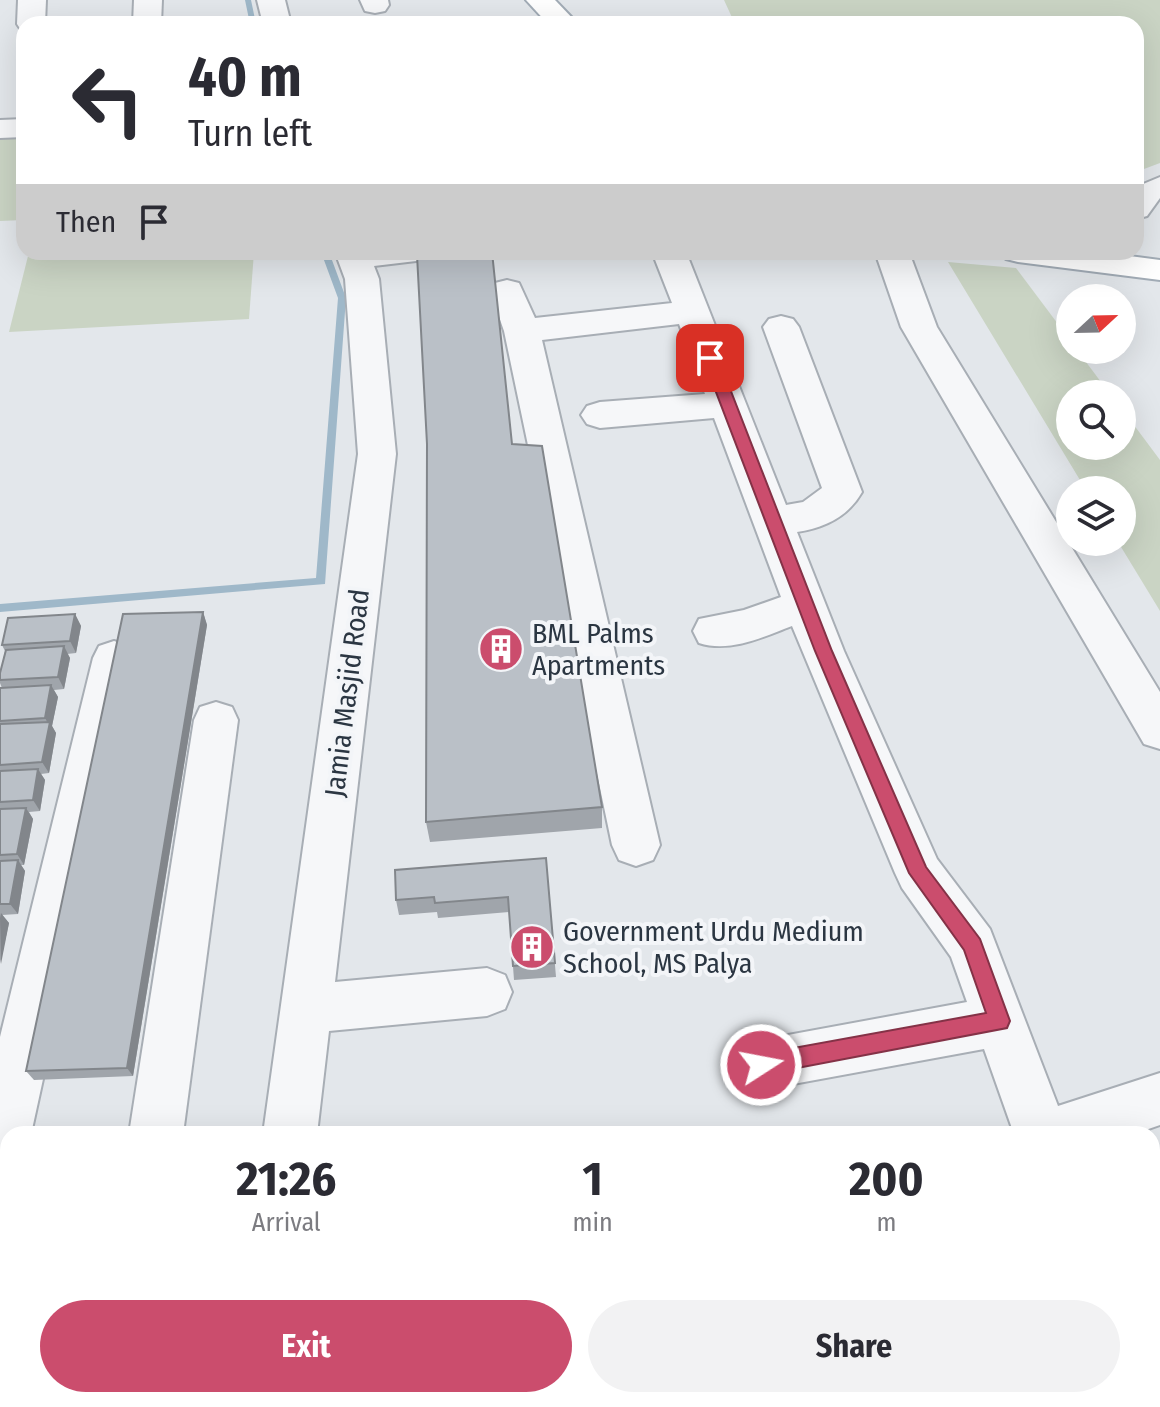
<!DOCTYPE html>
<style>
:root{--surface:#fff;--page:#f2f2f3;--text:#2b2b33;--muted:#7c7c81;--accent:#cb4d6d}
body{margin:0;font-family:"Fira Sans Condensed",sans-serif;background:var(--page);color:var(--text);height:100vh;display:flex;flex-direction:column;font-size:30px;white-space:nowrap}
*{box-sizing:border-box;margin:0}
p{font-size:26px;color:var(--muted)}
.icon{flex:none;width:44px;height:44px;fill:none;stroke:currentColor;stroke-width:2;stroke-linecap:round;stroke-linejoin:round}
.map{position:relative;flex:1;overflow:hidden}
.panel{position:absolute;left:0px;top:1126px;width:1160px;height:282px;display:flex;flex-direction:column;background:var(--surface);border-radius:24px 24px 0 0;box-shadow:0 8px 32px #0002}
.panel>*{flex:none}
.guide{position:absolute;left:16px;top:16px;width:1128px;height:244px;border-radius:24px;box-shadow:0 8px 32px #0002;background:#fff;color:var(--text);overflow:hidden}
.needle{width:52px;rotate:68deg}
.controls{position:absolute;left:1056px;top:284px;display:grid;gap:16px}
.controls a{display:grid;place-items:center;width:80px;height:80px;border-radius:50%;background:var(--surface);box-shadow:0 8px 32px #0002;font-size:40px}
.pin{position:absolute;display:grid;place-items:center;width:68px;height:68px;color:#fff;margin:-34px;border-radius:16px;box-shadow:0 4px 12px #0006}
.me{position:absolute;width:88px;margin:-44px;rotate:79deg;stroke-linejoin:round;filter:drop-shadow(0 0 6px #0008)}
.turn{display:flex;align-items:center;gap:28px;height:168px;padding:0 40px;font-size:36px}
.turn .icon{width:104px;height:104px;stroke-width:2.5}
.turn b{display:block;font-size:56px;line-height:68px}
.then{display:flex;align-items:center;height:76px;padding:0 40px;background:#0003;gap:16px;font-size:30px}
.eta{display:flex;justify-content:space-evenly;align-items:center;height:136px;text-align:center}
.eta b{font-size:48px;font-weight:700;line-height:56px}
.button{display:flex;gap:16px;margin-top:auto;padding:16px 40px}
.button a{flex:1;height:92px;border-radius:48px;background:var(--accent);color:#fff;font-size:32px;font-weight:700;line-height:92px;text-align:center}
.button a+a{background:var(--page);color:var(--text)}
.map>svg:first-child{display:block}
.green{fill:#cad4c4}
.lines{fill:none;stroke-linecap:round;stroke-linejoin:round}
.stream{fill:#9fb8c9;fill-rule:evenodd}
.minor-casing{stroke:#a8aeb5;stroke-width:4}
.major-casing{stroke:#a2acb6;stroke-width:4}
.minor{fill:#f6f7f9;fill-rule:evenodd}
.major{fill:#fff;fill-rule:evenodd}
.wall{fill:#a0a5ab}
.shaded-wall{fill:#82868b}
.building{fill:#bac0c7;stroke:#82868b;stroke-width:2}
.route{fill:#cb4d6d;stroke:#843247;stroke-width:2}
.labels{text-anchor:middle;dominant-baseline:central;stroke-width:8;stroke-linejoin:round;paint-order:stroke}
.poi-label{font-size:28px;fill:#2b3642;stroke:#f3f5f8;text-anchor:start}
.street-label{font-size:28px;fill:#2b3642;stroke:#f3f5f8}
</style>
<div class="map">
<svg width="1160" height="1407" viewBox="0 0 1160 1407">
<rect width="100%" height="100%" fill="#e3e7eb"/>
<!-- green -->
<g class="green">
<path d="M 724,0 L 1160,0 L 1160,163 L 1136,172 L 1136,24 L 735,24 Z"/>
<path d="M 24,135 L 24,220 L 0,221 L 0,136 Z"/>
<path d="M 29,252 L 254,252 L 249,319 L 9,332 Z"/>
<path d="M 948,262 L 1016,268 L 1070,340 L 1070,350 L 1077,350 L 1110,394 L 1070,394 L 1070,446 L 1122,446 L 1122,409 L 1160,460 L 1160,611 L 1118,542 L 1122,542 L 1122,490 L 1086,490 Z"/>
</g>
<g class="lines">
<!-- stream -->
<g class="stream">
<path d="M 245,0 L 251,0 L 256,24 L 250,24 Z"/>
<path d="M 321,252 L 329,252 L 346,298 L 325,584 L 0,612 L 0,604 L 316,578 L 338,298 Z"/>
</g>
<!-- minor casing -->
<g class="minor-casing">
<g id="minor">
<path d="M 18,0 L 46,0 L 45,24 L 24,24 L 24,31 L 21,30 L 17,24 Z"/>
<path d="M 134,0 L 162,0 L 161,24 L 133,24 Z"/>
<path d="M 257,0 L 285,0 L 291,24 L 263,24 Z"/>
<path d="M 360,0 L 388,0 L 389,5 L 385,11 L 375,13 L 365,11 Z"/>
<path d="M 24,119 L 24,137 L 0,138 L 0,120 Z"/>
<path d="M 1160,177 L 1160,198 L 1147,216 L 1136,219 L 1136,187 Z"/>
<path d="M 335,252 L 438,252 L 433,259 L 374,266 L 379,279 L 396,454 L 335,982 L 487,968 L 505,975 L 512,992 L 505,1009 L 487,1016 L 329,1031 L 317,1134 L 263,1134 L 358,454 L 345,279 Z"/>
<path d="M 652,252 L 686,252 L 786,505 L 803,502 L 822,488 L 763,327 L 769,319 L 781,316 L 793,319 L 799,327 L 862,492 C 848,517 824,528 797,532 L 844,651 L 937,859 L 990,929 L 1058,1106 L 1160,1073 L 1160,1125 L 1134,1134 L 1014,1134 L 984,1049 L 761,1090 L 742,1083 L 735,1065 L 742,1047 L 761,1040 L 967,1002 L 951,957 L 902,888 L 895,873 L 792,626 C 763,637 730,653 699,643 L 693,631 L 699,619 L 744,610 L 781,597 L 714,418 L 600,428 L 587,424 L 581,415 L 587,406 L 600,402 L 705,394 L 679,324 L 542,340 L 660,845 L 653,860 L 636,866 L 619,860 L 612,845 L 504,331 L 490,291 L 495,283 L 507,280 L 519,283 L 535,318 L 672,303 Z"/>
<path d="M 875,252 L 909,252 L 937,327 L 1160,692 L 1160,749 L 1144,744 L 901,327 Z"/>
<path d="M 114,641 L 129,646 L 135,658 L 31,1134 L 8,1134 L 8,1161 L 3,1163 L 0,1162 L 0,1037 L 93,658 L 99,646 Z"/>
<path d="M 216,702 L 232,707 L 238,720 L 183,1134 L 129,1134 L 194,720 L 200,707 Z"/>
<path d="M 8,1192 L 8,1280 L 0,1284 L 0,1195 Z"/>
<path d="M 1152,1375 L 1160,1378 L 1160,1407 L 1111,1407 L 1109,1400 L 1152,1400 Z"/>
<path d="M 226,1400 L 286,1400 L 285,1407 L 225,1407 Z"/>
<path d="M 441,1400 L 501,1400 L 502,1407 L 442,1407 Z"/>
<path d="M 802,1400 L 862,1400 L 864,1407 L 804,1407 Z"/>
</g>
</g>
<!-- major casing -->
<g class="major-casing">
<g id="major">
<path d="M 526,0 L 555,0 L 578,24 L 548,24 Z"/>
<path d="M 1001,252 L 1099,252 L 1160,260 L 1160,280 L 1018,262 L 1006,259 Z"/>
</g>
</g>
<!-- minor -->
<use href="#minor" class="minor"/>
<!-- major -->
<use href="#major" class="major"/>
</g>
<!-- wall -->
<g class="wall">
<path d="M 512,444 L 602,807 L 602,828 L 430,842 L 426,822 Z"/>
<path d="M 203,612 L 207,625 L 133,1076 L 34,1080 L 26,1071 Z"/>
<path d="M 75,614 L 81,626 L 76,653 L 67,654 L 70,658 L 64,689 L 54,690 L 58,697 L 52,726 L 56,733 L 49,773 L 41,774 L 45,780 L 40,811 L 29,812 L 33,819 L 24,865 L 21,865 L 25,871 L 18,914 L 2,915 L 9,923 L 0,964 L 0,688 L 2,688 L 0,683 L 0,673 L 5,651 L 2,645 Z"/>
<path d="M 546,858 L 556,977 L 514,980 L 509,912 L 438,918 L 437,912 L 399,915 L 396,900 Z"/>
</g>
<!-- shaded-wall -->
<g class="shaded-wall">
<path d="M 203,612 L 207,625 L 133,1076 L 127,1068 Z"/>
<path d="M 75,614 L 81,626 L 76,653 L 70,641 Z"/>
<path d="M 64,646 L 70,658 L 64,689 L 58,677 Z"/>
<path d="M 51,685 L 58,697 L 52,726 L 56,733 L 49,773 L 42,762 L 49,725 L 45,718 Z"/>
<path d="M 38,769 L 45,780 L 40,811 L 33,800 Z"/>
<path d="M 26,808 L 33,819 L 24,865 L 17,854 Z"/>
<path d="M 18,860 L 25,871 L 18,914 L 10,904 Z"/>
<path d="M 1,913 L 9,923 L 1,964 L 0,918 Z"/>
</g>
<!-- building -->
<g class="building">
<path d="M 460,252 L 492,252 L 512,444 L 542,446 L 602,807 L 426,822 L 427,444 L 417,255 Z"/>
<path d="M 203,612 L 127,1068 L 26,1071 L 123,614 Z"/>
<path d="M 75,614 L 70,641 L 2,645 L 8,618 Z"/>
<path d="M 64,646 L 58,677 L 0,680 L 0,673 L 6,650 Z"/>
<path d="M 51,685 L 45,718 L 0,721 L 0,688 Z"/>
<path d="M 50,722 L 42,762 L 0,765 L 0,724 Z"/>
<path d="M 38,769 L 33,800 L 0,802 L 0,771 Z"/>
<path d="M 26,808 L 17,854 L 0,855 L 0,809 Z"/>
<path d="M 546,858 L 555,963 L 513,966 L 508,897 L 435,903 L 434,897 L 396,900 L 395,870 Z"/>
<path d="M 18,860 L 10,904 L 0,904 L 0,861 Z"/>
</g>
<!-- route -->
<path class="route" d="M 710,353 L 718,358 L 832,651 L 926,867 L 980,939 L 1010,1021 L 1007,1028 L 761,1075 L 753,1072 L 750,1065 L 753,1057 L 761,1054 L 986,1013 L 964,950 L 909,873 L 815,651 L 703,358 Z"/>
<!-- icons -->
<defs>
<g id="building-disc" transform="scale(2.3)"><circle r="9.5" fill="#cb4d6d" stroke="#f3f5f8"/><path d="M-4-6H4V6H1V3H-1V6H-4ZM-2.5-4.3h1.7v1.8h-1.7ZM.8-4.3h1.7v1.8H.8ZM-2.5-1h1.7V.8h-1.7ZM.8-1h1.7V.8H.8Z" fill="#fff"/></g>
</defs>
<g fill-rule="evenodd">
<use href="#building-disc" x="501" y="649"/>
<use href="#building-disc" x="532" y="947"/>
</g>
<g class="labels">
<!-- poi labels -->
<g class="poi-label">
<text x="532" y="633">BML Palms<tspan x="532" dy="32">Apartments</tspan></text>
<text x="563" y="931">Government Urdu Medium<tspan x="563" dy="32">School, MS Palya</tspan></text>
</g>
<!-- street labels -->
<g class="street-label">
<text transform="translate(347 693) rotate(-83)">Jamia Masjid Road</text>
</g>
</g>
</svg>
<div class="controls">
<a><svg class="needle" viewBox="-14 -14 28 28"><path d="M0-13l5 13h-10z" fill="#e53935"/><path d="M0 13l5-13h-10z" fill="#7c7c81"/></svg></a>
<a><svg class="icon" aria-label="search" viewBox="0 0 24 24"><circle cx="10" cy="10" r="6"/><path d="M15 15l6 6"/></svg></a>
<a><svg class="icon" aria-label="layers" viewBox="0 0 24 24"><path d="M12 4l9 5-9 5-9-5zM3 14l9 5 9-5"/></svg></a>
</div>
<div class="pin" style="left:710px;top:358px;background:#d93025"><svg class="icon" aria-label="arrive" viewBox="0 0 24 24"><path d="M6 21V4h12l-3 4 3 4H6"/></svg></div>
<svg class="me" style="left:761px;top:1065px" viewBox="-20 -20 40 40"><circle r="17" fill="#cb4d6d" stroke="#fff" stroke-width="3"/><path d="M0-11L8 9 0 5-8 9z" fill="#fff"/></svg>
<div class="guide">
<div class="turn"><svg class="icon" aria-label="left" viewBox="0 0 24 24"><path d="M17 20v-9H6M10 6l-5 5 5 5"/></svg><div><b>40 m</b>Turn left</div></div>
<div class="then">Then<svg class="icon" aria-label="arrive" viewBox="0 0 24 24"><path d="M6 21V4h12l-3 4 3 4H6"/></svg></div>
</div>
<section class="panel">
<div class="eta">
<div><b>21:26</b><p>Arrival</p></div>
<div><b>1</b><p>min</p></div>
<div><b>200</b><p>m</p></div>
</div>
<div class="button"><a>Exit</a><a>Share</a></div>
</section>
</div>
